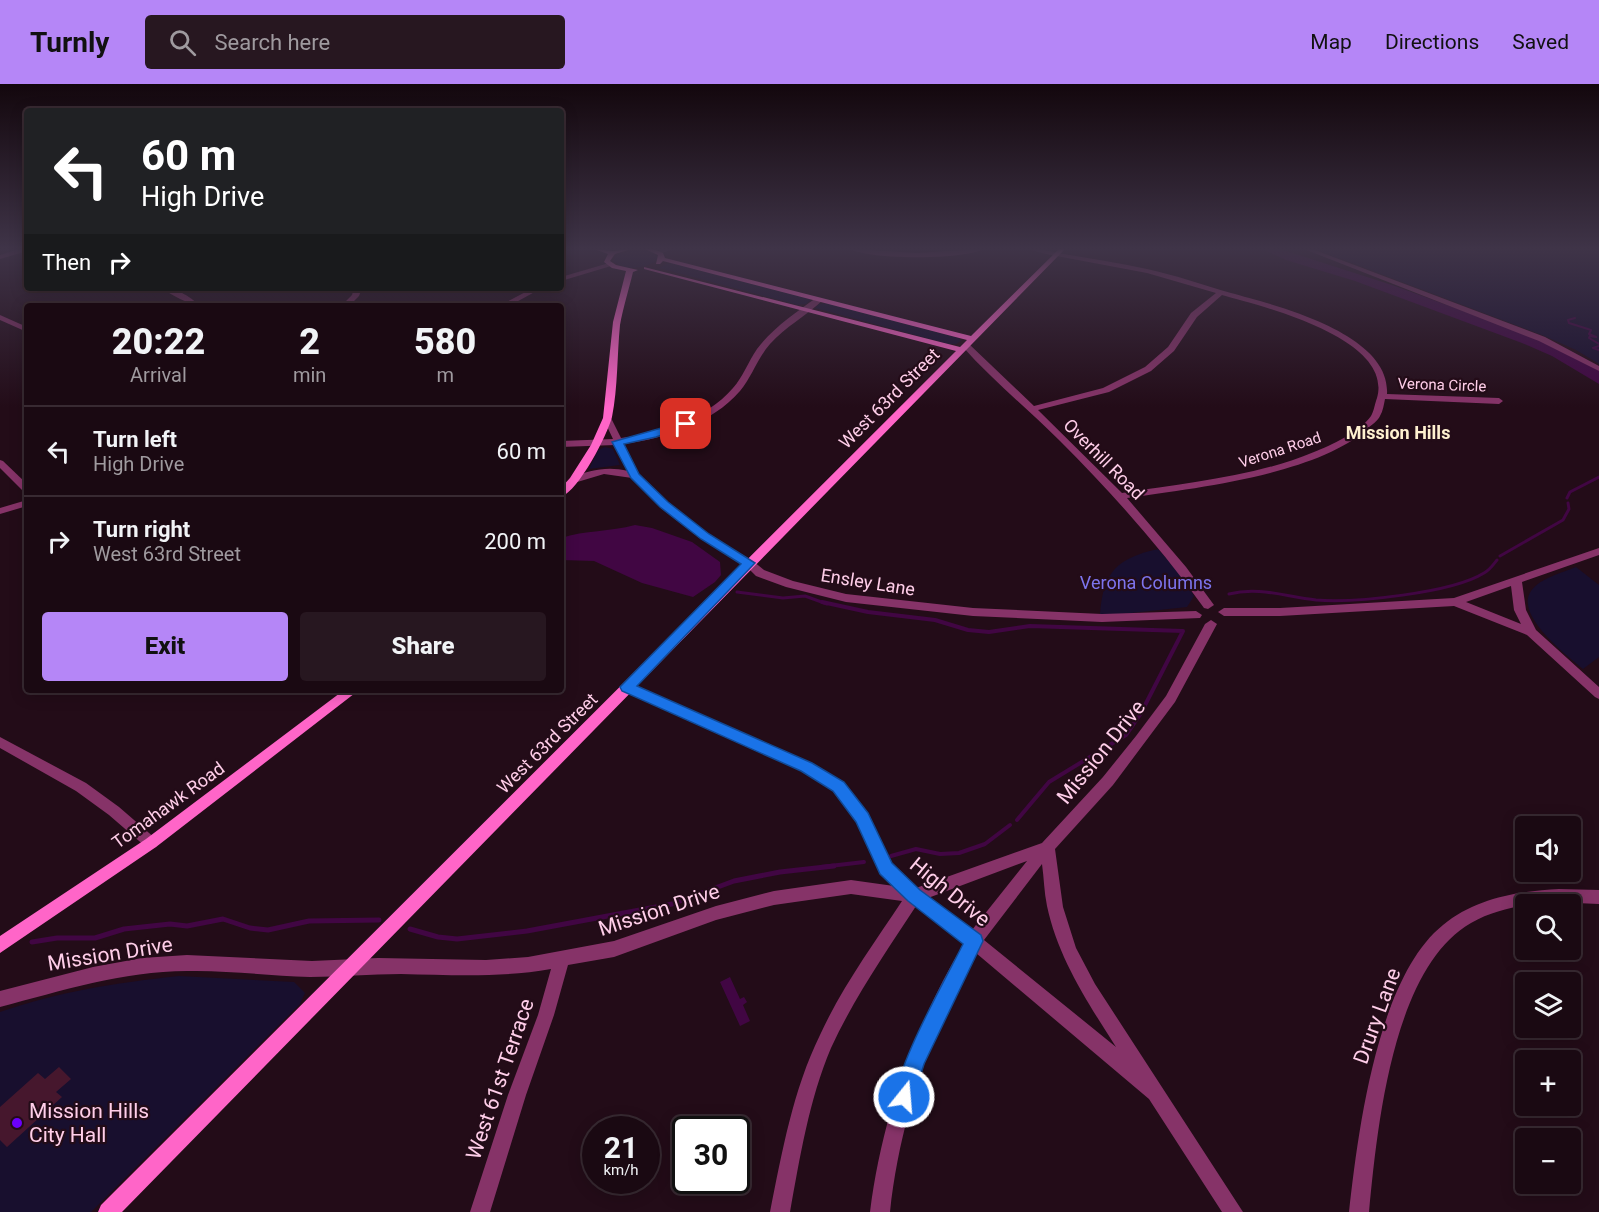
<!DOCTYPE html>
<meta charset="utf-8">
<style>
:root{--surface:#1a0912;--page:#271720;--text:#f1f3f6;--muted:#9f9a9f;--line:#382a32;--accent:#b586f7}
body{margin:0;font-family:Roboto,sans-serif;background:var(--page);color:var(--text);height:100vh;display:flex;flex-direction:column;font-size:22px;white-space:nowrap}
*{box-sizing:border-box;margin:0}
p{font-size:20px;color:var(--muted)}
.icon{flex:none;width:33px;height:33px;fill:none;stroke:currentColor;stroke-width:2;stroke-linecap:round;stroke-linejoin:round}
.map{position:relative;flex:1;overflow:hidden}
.side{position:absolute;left:24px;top:219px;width:540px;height:390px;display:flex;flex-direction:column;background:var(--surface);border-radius:6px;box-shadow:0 3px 15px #0003,0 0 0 2px var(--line)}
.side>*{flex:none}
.banner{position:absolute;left:24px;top:24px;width:540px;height:183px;border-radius:6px;box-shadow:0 3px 15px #0003,0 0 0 2px var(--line);background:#202124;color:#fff;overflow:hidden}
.fabs{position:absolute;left:1515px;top:732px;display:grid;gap:12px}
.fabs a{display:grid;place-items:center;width:66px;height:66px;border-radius:6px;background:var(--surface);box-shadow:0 3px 15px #0003,0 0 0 2px var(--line);font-size:30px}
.speed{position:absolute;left:582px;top:1032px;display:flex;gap:12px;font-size:30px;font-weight:700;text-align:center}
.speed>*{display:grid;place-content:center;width:78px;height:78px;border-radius:50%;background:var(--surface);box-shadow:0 3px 15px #0003,0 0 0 2px var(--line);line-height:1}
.speed small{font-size:15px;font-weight:400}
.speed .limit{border:3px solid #111;border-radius:9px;background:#fff;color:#111}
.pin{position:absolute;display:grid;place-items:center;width:51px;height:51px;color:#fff;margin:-26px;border-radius:12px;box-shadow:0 3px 9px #0006}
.me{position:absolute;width:66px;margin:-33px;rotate:17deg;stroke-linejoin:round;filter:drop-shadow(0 0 4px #0008)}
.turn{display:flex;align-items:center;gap:21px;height:126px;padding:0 18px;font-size:27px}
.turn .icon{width:78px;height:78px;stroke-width:2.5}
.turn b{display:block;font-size:42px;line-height:51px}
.then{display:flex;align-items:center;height:57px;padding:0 18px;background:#0003;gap:12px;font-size:22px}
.eta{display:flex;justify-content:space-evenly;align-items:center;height:102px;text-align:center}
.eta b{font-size:36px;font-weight:800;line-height:42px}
.primary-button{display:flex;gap:12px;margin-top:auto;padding:12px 18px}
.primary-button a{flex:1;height:69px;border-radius:6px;background:var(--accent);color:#111;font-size:24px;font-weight:800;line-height:69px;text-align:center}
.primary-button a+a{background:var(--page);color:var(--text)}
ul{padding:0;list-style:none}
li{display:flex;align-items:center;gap:18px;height:90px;padding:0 18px;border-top:2px solid var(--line)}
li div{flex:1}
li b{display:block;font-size:22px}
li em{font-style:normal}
header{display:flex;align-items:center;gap:36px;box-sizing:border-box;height:84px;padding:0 30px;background:var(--accent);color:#111}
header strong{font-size:28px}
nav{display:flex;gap:33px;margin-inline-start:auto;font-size:21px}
.search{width:420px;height:54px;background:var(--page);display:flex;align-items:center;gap:15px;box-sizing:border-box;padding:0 21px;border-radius:6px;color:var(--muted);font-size:22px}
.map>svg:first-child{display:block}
.green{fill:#180f2e}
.water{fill:#410643}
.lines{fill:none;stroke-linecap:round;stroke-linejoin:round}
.stream-far3{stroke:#410643;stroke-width:2}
.stream-far2{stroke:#410643;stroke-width:3}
.stream-far1{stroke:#410643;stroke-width:4}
.stream{stroke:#410643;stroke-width:5}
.river{fill:#410643;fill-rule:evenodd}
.building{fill:#46172d}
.street{fill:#863368;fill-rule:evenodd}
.secondary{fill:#ff65c8;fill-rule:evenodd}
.route{fill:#1a73e8;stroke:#114b97;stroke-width:1.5}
.poi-dot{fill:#6b00f9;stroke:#230c18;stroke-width:2}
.labels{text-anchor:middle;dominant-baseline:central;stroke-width:4.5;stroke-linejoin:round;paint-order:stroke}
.far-street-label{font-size:15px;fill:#ffcee9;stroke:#230c18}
.street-label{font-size:18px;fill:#ffcee9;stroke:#230c18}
.far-quarter-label{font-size:18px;font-weight:bold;fill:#fff1d0;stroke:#230c18}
.park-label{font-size:18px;fill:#7d74ed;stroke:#230c18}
.near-street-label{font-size:21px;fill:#ffcee9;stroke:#230c18}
.near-poi-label{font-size:21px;fill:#ffcee9;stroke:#230c18;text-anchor:start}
</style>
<header>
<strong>Turnly</strong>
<div class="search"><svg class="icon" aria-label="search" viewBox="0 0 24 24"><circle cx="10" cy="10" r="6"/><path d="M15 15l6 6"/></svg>Search here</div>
<nav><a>Map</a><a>Directions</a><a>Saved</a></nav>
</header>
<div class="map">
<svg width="1599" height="1128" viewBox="0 0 1599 1128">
<rect width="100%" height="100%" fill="#230c18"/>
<!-- green -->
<g class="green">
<path d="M 1315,165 L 1599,165 L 1599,280 L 1576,266 L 1542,251 Z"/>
<path d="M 634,166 L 648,166 L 657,170 L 657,176 C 645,185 625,187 613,177 L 616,171 Z"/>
<path d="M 673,179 L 810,215 L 811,216 L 806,220 L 798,221 L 659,184 L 666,180 Z"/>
<path d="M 827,219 L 959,254 L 961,257 L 956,260 L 948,260 L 815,224 L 819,220 Z"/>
<path d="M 605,363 L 613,365 L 620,381 L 589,385 L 598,366 Z"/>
<path d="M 1158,465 L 1184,494 L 1194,512 L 1187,523 L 1122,530 L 1100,530 C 1103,487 1118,474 1158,465 Z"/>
<path d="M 1576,483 L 1599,501 L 1599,573 L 1583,585 C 1567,572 1514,531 1531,507 C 1540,494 1562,489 1576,483 Z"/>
<path d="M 179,892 L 294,898 L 305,909 L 300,920 L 91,1128 L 0,1128 L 0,928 C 61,907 115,899 179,892 Z"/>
</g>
<!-- water -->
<g class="water">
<path d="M 635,441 L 652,444 L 692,458 L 720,478 L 721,491 L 715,498 L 693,513 L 642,499 L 594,477 L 561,476 L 561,454 C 585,446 610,448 635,441 Z"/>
<path d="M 730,893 L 740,915 L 744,913 L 747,918 L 743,921 L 750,937 L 740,942 L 720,898 Z"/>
</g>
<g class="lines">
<!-- stream-far3 -->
<g class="stream-far3">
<path d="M 1575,234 L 1568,236 L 1569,239 L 1591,246 L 1589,250 L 1596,253 L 1590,252 L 1589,254 L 1599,260"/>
<path d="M 1599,262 L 1593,264 L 1599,266"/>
<path d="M 1594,291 L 1599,287"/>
</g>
<!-- stream-far2 -->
<g class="stream-far2">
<path d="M 1567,414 L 1570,408 L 1599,393"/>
<path d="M 1500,472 L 1563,436 L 1569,425 L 1568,419"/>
<path d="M 737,508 L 783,514 L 805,512 L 827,520"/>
<path d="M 1229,510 C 1259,502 1286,513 1316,516 C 1355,519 1452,509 1484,489 C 1490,486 1493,481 1497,476"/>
</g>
<!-- stream-far1 -->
<g class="stream-far1">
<path d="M 822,518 L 868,528 L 935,536 L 968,546 L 989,548 L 1030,542 L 1183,547 L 1141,629 L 1126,651 L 1049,698 L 1017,736"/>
<path d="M 891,772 L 916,765 L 940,770 L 959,769 L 985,760 L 1010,741"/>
<path d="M 821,783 L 864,778"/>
</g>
<!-- stream -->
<g class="stream">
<path d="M 410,845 L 438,853 L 457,855 L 527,847 L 672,820 L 734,797 L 780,788 L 834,782"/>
<path d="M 32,858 L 57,854 L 95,854 L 124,845 L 170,840 L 187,842 L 223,835 L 250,844 L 268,846 L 309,837 L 379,836"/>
</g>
<!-- river -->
<path class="river" d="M 1262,165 L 1280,165 L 1395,202 L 1548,258 L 1578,273 L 1599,287 L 1599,300 L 1552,272 L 1522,259 L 1355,197 L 1286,176 Z"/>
</g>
<!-- building -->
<path class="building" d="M 59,983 L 71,995 L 56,1008 L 62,1013 L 7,1063 L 0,1056 L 0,1023 L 38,989 L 45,995 Z"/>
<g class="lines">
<!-- street -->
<g class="street">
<path d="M 19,165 L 27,165 L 27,167 L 0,175 L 0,171 Z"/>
<path d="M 664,165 L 674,165 L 658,170 L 655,168 Z"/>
<path d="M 850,165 L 917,169 L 984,165 C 963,176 871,176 850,165 Z"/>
<path d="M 1028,165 L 1039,165 C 1075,173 1111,177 1147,185 C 1175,191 1203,201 1231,209 C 1274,221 1391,249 1387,310 L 1499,314 L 1503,317 L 1499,320 L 1385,315 C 1384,320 1383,327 1380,332 C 1378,337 1371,341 1367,345 C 1316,391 1194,404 1127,414 L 1186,483 L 1214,521 L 1208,525 L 1204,524 C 1161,464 1113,410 1060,357 C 1028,325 992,296 962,262 L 969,260 L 1034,322 L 1103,304 L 1145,283 L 1168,263 L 1191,229 L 1216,209 L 1147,189 L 1046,170 ZM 1222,211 C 1261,222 1394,254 1377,314 C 1375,319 1374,327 1371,332 C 1361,347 1330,362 1314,368 C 1254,393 1185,399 1122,409 L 1038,326 L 1109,308 L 1151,287 L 1174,267 L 1197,233 Z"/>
<path d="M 1304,165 L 1312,165 L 1545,253 L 1599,282 L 1599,287 L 1539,257 Z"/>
<path d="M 609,179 L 612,181 L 611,182 L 561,197 L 561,193 Z"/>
<path d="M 161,204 C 177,204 188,211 200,222 C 191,222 169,209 161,204 Z"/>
<path d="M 354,204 L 362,204 L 359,212 L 349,222 L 341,222 L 352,211 Z"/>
<path d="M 533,204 L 542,204 L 509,222 L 499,222 Z"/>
<path d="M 816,214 L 823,216 C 806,232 785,243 770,260 C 757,275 752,293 740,307 C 711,340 666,354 624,360 L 639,391 L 668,419 L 709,451 L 753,477 L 764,486 L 793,497 L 846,510 L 973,524 L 1102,530 L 1196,527 L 1202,531 L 1200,534 L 1102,538 L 973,532 L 846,518 L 786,503 L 756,492 L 745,481 L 701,455 L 660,423 L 632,394 L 604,390 L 574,399 L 571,398 L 571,394 C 590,386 607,382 628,387 L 615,361 L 561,363 L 561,357 L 613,355 L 603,334 L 607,331 L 611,334 L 621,354 C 662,349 705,336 733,304 C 743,293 748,278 757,265 C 773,244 795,229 816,214 Z"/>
<path d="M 0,231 L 27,243 L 27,248 L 0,236 Z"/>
<path d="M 0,376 L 3,377 L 27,400 L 27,409 L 24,408 L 0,384 Z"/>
<path d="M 27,416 L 27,422 L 0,430 L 0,424 Z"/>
<path d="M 1599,464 L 1599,471 L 1522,498 L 1526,526 L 1536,546 L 1599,603 L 1599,615 L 1595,613 L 1527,551 L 1454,522 L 1280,532 L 1224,532 L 1218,528 L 1224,524 L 1280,524 L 1454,514 ZM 1511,502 L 1514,526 L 1521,540 L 1466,518 Z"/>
<path d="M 1211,536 L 1217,540 L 1175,618 L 1113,701 L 1055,765 L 1063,823 L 1076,864 L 1095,900 L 1243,1128 L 1222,1128 L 1149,1015 L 976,869 C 930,950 900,1035 890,1128 L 870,1128 C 882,1032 915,942 964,859 L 916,822 C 886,868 854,914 831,964 C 809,1016 800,1073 790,1128 L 770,1128 C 782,1068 793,1006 820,951 C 842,903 873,861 902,817 L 851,810 L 774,821 L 716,836 L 614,873 L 568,881 L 554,931 L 526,1011 L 490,1128 L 470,1128 L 508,1011 L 538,931 L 551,885 C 501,894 451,891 401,890 C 370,890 340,893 310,893 C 269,892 228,886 187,887 C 123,887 61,907 0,923 L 0,907 L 93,883 L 142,874 L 187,871 L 312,877 L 378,874 L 486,876 L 528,873 L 614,857 L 716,822 L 774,807 L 851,796 L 894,802 L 881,789 L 857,738 L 833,707 L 802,687 L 623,606 L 621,603 L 623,600 L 627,598 L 812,679 L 843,699 L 867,730 L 891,779 L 916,804 L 1042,759 L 1103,693 L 1136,652 L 1166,612 L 1205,540 ZM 1027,777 L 972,846 L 928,814 ZM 1042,780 C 1044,794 1044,808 1047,822 C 1058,874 1088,919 1116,963 L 984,856 Z"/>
<path d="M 0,653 L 86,699 L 119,723 L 156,755 L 158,759 L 156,763 L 151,765 L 146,763 L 109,731 L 76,707 L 0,664 Z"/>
<path d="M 1559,805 L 1599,806 L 1599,820 C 1554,818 1511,817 1471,839 C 1392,884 1377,1046 1369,1128 L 1349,1128 C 1358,1048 1377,894 1443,841 C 1476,814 1519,807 1559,805 Z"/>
</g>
<!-- secondary -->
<g class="secondary">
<path d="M 594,165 L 613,167 L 631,165 L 615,170 L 610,177 L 616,181 L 638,186 L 633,188 C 629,205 623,224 620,241 C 617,271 618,303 612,333 C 607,352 579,406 561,413 L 561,404 L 570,394 L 591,361 L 603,334 L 613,238 L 626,187 L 612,184 L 604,178 L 608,170 Z"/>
<path d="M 645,165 L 653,165 L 663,169 L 665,174 L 971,252 L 1059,165 L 1065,165 L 122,1128 L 98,1128 L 101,1121 L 956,267 L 644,185 L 644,183 L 960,263 L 967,256 L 663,177 L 660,180 L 656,180 L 658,171 Z"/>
<path d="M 344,606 L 359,606 L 156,763 L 0,869 L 0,852 L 146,755 Z"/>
</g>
</g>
<!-- sky -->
<linearGradient id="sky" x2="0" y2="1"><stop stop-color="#13070d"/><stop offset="0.51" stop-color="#3f3448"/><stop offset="1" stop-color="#3f3448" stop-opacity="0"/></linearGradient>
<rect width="1599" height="323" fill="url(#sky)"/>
<!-- route -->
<path class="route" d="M 686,337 L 689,338 L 689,342 L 656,353 L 624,360 L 639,390 L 668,418 L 709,450 L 755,479 L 637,602 L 812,679 L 844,698 L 868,729 L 892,779 L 920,806 L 981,851 L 983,857 L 924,980 L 912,1020 L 904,1023 L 897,1020 C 887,997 950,887 963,860 L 908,817 L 880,790 L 856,738 L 833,707 L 801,687 L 622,607 L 620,603 L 741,480 L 701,455 L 660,423 L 631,394 L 612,358 Z"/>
<!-- markers -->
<circle class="poi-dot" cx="17" cy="1039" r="6"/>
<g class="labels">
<!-- far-street labels -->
<g class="far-street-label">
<text transform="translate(1442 301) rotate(2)">Verona Circle</text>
<text transform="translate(1280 366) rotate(-18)">Verona Road</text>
</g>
<!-- street labels -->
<g class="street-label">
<text transform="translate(889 314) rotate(-45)">West 63rd Street</text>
<text transform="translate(1104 375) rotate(45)">Overhill Road</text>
<text transform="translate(868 498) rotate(9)">Ensley Lane</text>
<text transform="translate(547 659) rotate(-45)">West 63rd Street</text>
<text transform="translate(168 721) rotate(-36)">Tomahawk Road</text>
</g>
<!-- far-quarter labels -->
<g class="far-quarter-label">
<text x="1398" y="348">Mission Hills</text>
</g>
<!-- park labels -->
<g class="park-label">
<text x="1146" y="498">Verona Columns</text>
</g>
<!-- near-street labels -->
<g class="near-street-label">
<text transform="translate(1101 668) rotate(-51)">Mission Drive</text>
<text transform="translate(950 808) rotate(39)">High Drive</text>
<text transform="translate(659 826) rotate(-18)">Mission Drive</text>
<text transform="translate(110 870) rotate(-9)">Mission Drive</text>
<text transform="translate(1377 932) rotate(-70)">Drury Lane</text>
<text transform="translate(500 995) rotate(-71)">West 61st Terrace</text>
</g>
<!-- near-poi labels -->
<g class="near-poi-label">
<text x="29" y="1027">Mission Hills<tspan x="29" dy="24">City Hall</tspan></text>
</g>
</g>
</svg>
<div class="fabs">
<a><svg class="icon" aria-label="sound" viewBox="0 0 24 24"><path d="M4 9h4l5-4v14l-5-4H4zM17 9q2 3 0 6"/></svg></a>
<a><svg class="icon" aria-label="search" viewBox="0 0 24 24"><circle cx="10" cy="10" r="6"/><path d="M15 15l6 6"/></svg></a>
<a><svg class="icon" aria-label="layers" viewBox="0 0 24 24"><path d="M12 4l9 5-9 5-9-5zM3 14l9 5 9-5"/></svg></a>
<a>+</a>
<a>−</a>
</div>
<div class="speed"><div>21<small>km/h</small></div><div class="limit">30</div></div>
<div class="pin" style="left:686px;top:340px;background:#d93025"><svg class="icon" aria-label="arrive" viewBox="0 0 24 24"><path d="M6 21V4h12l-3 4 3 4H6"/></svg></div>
<svg class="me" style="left:904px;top:1013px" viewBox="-20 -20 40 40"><circle r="17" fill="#1a73e8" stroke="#fff" stroke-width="3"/><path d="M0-11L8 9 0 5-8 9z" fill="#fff"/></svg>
<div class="banner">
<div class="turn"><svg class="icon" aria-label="left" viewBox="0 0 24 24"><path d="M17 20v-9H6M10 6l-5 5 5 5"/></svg><div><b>60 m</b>High Drive</div></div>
<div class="then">Then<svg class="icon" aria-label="right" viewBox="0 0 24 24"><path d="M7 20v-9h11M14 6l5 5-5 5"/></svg></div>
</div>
<section class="side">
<div class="eta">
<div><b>20:22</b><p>Arrival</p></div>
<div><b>2</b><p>min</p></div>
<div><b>580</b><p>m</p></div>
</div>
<ul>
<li><svg class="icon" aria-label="left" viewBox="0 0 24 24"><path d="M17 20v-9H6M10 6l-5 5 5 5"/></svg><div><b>Turn left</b><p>High Drive</p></div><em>60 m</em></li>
<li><svg class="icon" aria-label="right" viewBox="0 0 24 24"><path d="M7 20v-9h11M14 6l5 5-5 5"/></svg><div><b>Turn right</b><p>West 63rd Street</p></div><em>200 m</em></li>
</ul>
<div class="primary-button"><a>Exit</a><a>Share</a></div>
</section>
</div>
